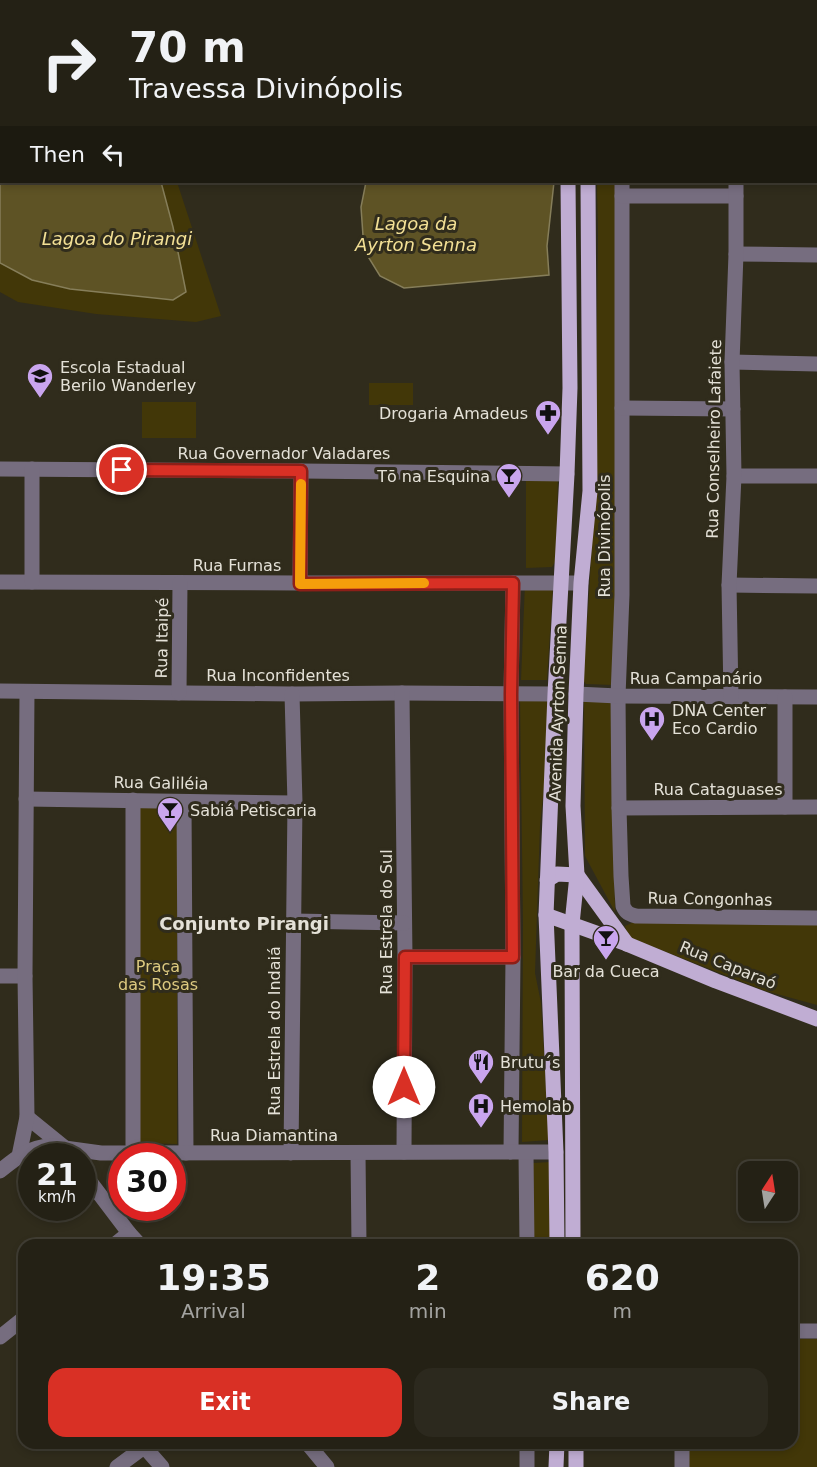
<!DOCTYPE html>
<meta charset="utf-8">
<style>
:root{--surface:#242115;--page:#2c291e;--text:#f1f3f6;--muted:#a3a3a0;--line:#413e34;--accent:#d93025}
body{margin:0;font-family:"DejaVu Sans",sans-serif;background:var(--page);color:var(--text);height:100vh;display:flex;flex-direction:column;font-size:22px;white-space:nowrap}
*{box-sizing:border-box;margin:0}
p{font-size:20px;color:var(--muted)}
.icon{flex:none;width:33px;height:33px;fill:none;stroke:currentColor;stroke-width:2;stroke-linecap:round;stroke-linejoin:round}
.map{position:relative;flex:1;overflow:hidden}
.sheet{position:absolute;left:18px;top:1239px;width:780px;height:210px;display:flex;flex-direction:column;background:var(--surface);border-radius:18px;box-shadow:0 3px 9px #0003,0 0 0 2px var(--line)}
.sheet>*{flex:none}
.guide{position:absolute;left:0px;top:0px;width:818px;height:183px;box-shadow:0 3px 9px #0003,0 0 0 2px var(--line);background:#242115;color:var(--text);overflow:hidden}
.needle{width:39px;rotate:12deg}
.buttons{position:absolute;left:738px;top:1161px;display:grid;gap:12px}
.buttons a{display:grid;place-items:center;width:60px;height:60px;border-radius:12px;background:var(--surface);box-shadow:0 3px 9px #0003,0 0 0 2px var(--line);font-size:30px}
.speed{position:absolute;left:18px;top:1143px;display:flex;gap:12px;font-size:30px;font-weight:700;text-align:center}
.speed>*{display:grid;place-content:center;width:78px;height:78px;border-radius:50%;background:var(--surface);box-shadow:0 3px 9px #0003,0 0 0 2px var(--line);line-height:1}
.speed small{font-size:15px;font-weight:400}
.speed .limit{border:9px solid #d22;background:#fff;color:#111}
.pin{position:absolute;display:grid;place-items:center;width:51px;height:51px;color:#fff;margin:-26px;border:3px solid #fff;border-radius:50%;box-shadow:0 2px 6px #0007}
.me{position:absolute;width:66px;margin:-33px;rotate:0deg;stroke-linejoin:round;filter:drop-shadow(0 0 4px #0008)}
.turn{display:flex;align-items:center;gap:21px;height:126px;padding:0 30px;font-size:27px}
.turn .icon{width:78px;height:78px;stroke-width:2.5}
.turn b{display:block;font-size:42px;line-height:51px}
.then{display:flex;align-items:center;height:57px;padding:0 30px;background:#0003;gap:12px;font-size:22px}
.eta{display:flex;justify-content:space-evenly;align-items:center;height:102px;text-align:center}
.eta b{font-size:36px;font-weight:600;line-height:42px}
.button{display:flex;gap:12px;margin-top:auto;padding:12px 30px}
.button a{flex:1;height:69px;border-radius:18px;background:var(--accent);color:#fff;font-size:24px;font-weight:600;line-height:69px;text-align:center}
.button a+a{background:var(--page);color:var(--text)}
.map>svg:first-child{display:block}
.green{fill:#423708}
.water{fill:#5e5325;stroke:#867e5a;stroke-width:1.5}
.lines{fill:none;stroke-linecap:round;stroke-linejoin:round}
.minor{stroke:#766d7f;stroke-width:15}
.major{stroke:#c0add3;stroke-width:15}
.route-casing{stroke:#8d1f18;stroke-width:15}
.route{stroke:#d93025;stroke-width:10}
.slow{stroke:#f59e0b;stroke-width:10}
.labels{text-anchor:middle;dominant-baseline:central;stroke-width:6;stroke-linejoin:round;paint-order:stroke}
.poi-label{font-size:16px;fill:#e4e1d7;stroke:#302c1c;text-anchor:start}
.street-label{font-size:16px;fill:#e4e1d7;stroke:#302c1c}
.park-label{font-size:16px;fill:#ddca80;stroke:#302c1c}
.water-label{font-size:18px;font-style:italic;fill:#f3e095;stroke:#302c1c}
.neighbourhood-label{font-size:18px;font-weight:bold;fill:#e4e1d7;stroke:#302c1c}
</style>
<div class="map">
<svg width="817" height="1467" viewBox="0 0 817 1467">
<rect width="100%" height="100%" fill="#302c1c"/>
<!-- green -->
<g class="green">
<path d="M 0,0 L 130,0 L 131,1 L 2,2 L 2,182 L 177,182 L 221,316 L 196,322 L 96,314 L 18,302 L 0,292 Z"/>
<path d="M 597,182 L 617,182 L 619,596 L 613,685 L 586,684 L 582,680 C 597,533 596,384 598,236 C 598,218 597,200 597,182 Z"/>
<rect x="369" y="383" width="44" height="22"/>
<rect x="142" y="402" width="54" height="36"/>
<path d="M 558,474 L 556,560 L 552,567 L 526,568 L 526,478 Z"/>
<path d="M 525,584 L 553,585 L 547,680 L 521,680 Z"/>
<path d="M 520,697 L 553,699 L 540,826 L 535,973 L 541,1003 L 549,1140 L 522,1142 L 523,923 Z"/>
<path d="M 584,699 L 612,701 L 615,912 L 585,856 Z"/>
<path d="M 137,805 L 177,807 L 177,1144 L 140,1143 Z"/>
<path d="M 634,922 L 817,923 L 817,1005 L 766,991 L 628,937 L 625,926 Z"/>
<path d="M 551,1162 L 553,1245 L 534,1245 L 533,1163 Z"/>
<path d="M 792,1339 L 817,1339 L 817,1467 L 689,1467 L 689,1443 L 792,1443 Z"/>
</g>
<!-- water -->
<g class="water">
<path d="M 0,0 L 110,0 L 110,1 L 2,2 L 2,182 L 161,182 L 173,227 L 186,292 L 173,300 L 70,289 L 32,280 L 0,263 Z"/>
<path d="M 366,182 L 554,182 L 547,246 L 549,275 L 404,288 L 380,276 L 364,250 L 361,207 Z"/>
</g>
<g class="lines">
<!-- minor -->
<g class="minor">
<path d="M 702,0 L 702,2"/>
<path d="M 816,142 L 817,142"/>
<path d="M 622,182 L 622,595 L 618,696 L 619,808 L 621,876 L 623,906 C 626,913 629,914 636,916 L 817,918"/>
<path d="M 622,196 L 736,196"/>
<path d="M 736,254 L 817,255"/>
<path d="M 732,362 L 817,364"/>
<path d="M 622,408 L 733,409"/>
<path d="M 0,469 L 301,471 L 567,474"/>
<path d="M 734,476 L 817,476"/>
<path d="M 0,582 L 300,583 L 581,583"/>
<path d="M 32,582 L 32,469"/>
<path d="M 300,583 L 301,471"/>
<path d="M 729,585 L 817,586"/>
<path d="M 0,691 L 292,694 L 402,693 L 555,694"/>
<path d="M 179,693 L 180,583"/>
<path d="M 402,693 L 405,957 L 404,1152"/>
<path d="M 576,694 L 618,696 L 817,697"/>
<path d="M 731,697 L 729,585 L 734,476 L 732,362 L 736,254 L 736,182"/>
<path d="M 785,697 L 785,807"/>
<path d="M 26,799 L 295,803"/>
<path d="M 184,802 L 186,1153"/>
<path d="M 619,808 L 817,807"/>
<path d="M 293,921 L 404,923"/>
<path d="M 405,957 L 513,957"/>
<path d="M 0,976 L 25,976"/>
<path d="M 27,1117 L 64,1147"/>
<path d="M 511,1152 L 513,957 L 511,694 L 513,583"/>
<path d="M 291,1153 L 295,803 L 292,694"/>
<path d="M 358,1153 L 359,1245"/>
<path d="M 526,1153 L 527,1245"/>
<path d="M 133,1154 L 133,800"/>
<path d="M 19,1156 L 27,1117 L 25,976 L 27,692"/>
<path d="M 0,1171 C 16,1158 29,1147 50,1146 L 101,1153 L 556,1152"/>
<path d="M 82,1171 L 129,1233 L 140,1245"/>
<path d="M 114,1245 L 129,1233"/>
<path d="M 792,1331 L 817,1331"/>
<path d="M 0,1337 L 24,1318"/>
<path d="M 141,1443 L 162,1467"/>
<path d="M 307,1443 L 327,1467"/>
<path d="M 117,1467 L 144,1447"/>
<path d="M 527,1467 L 527,1443"/>
<path d="M 682,1467 L 682,1443"/>
</g>
<!-- major -->
<g class="major">
<path d="M 559,0 L 560,2"/>
<path d="M 584,0 L 584,2"/>
<path d="M 648,0 L 651,2"/>
<path d="M 816,79 L 817,80"/>
<path d="M 816,113 L 817,113"/>
<path d="M 547,880 L 557,874 L 577,875 L 627,944"/>
<path d="M 546,915 L 627,944 L 716,981 L 817,1019"/>
<path d="M 557,1245 L 556,1152 L 546,915 L 555,694 L 567,474 L 570,388 L 568,182"/>
<path d="M 573,1245 L 572,924 L 577,875 L 573,806 L 576,694 L 581,583 L 590,491 L 588,182"/>
<path d="M 576,1443 L 576,1467"/>
<path d="M 556,1467 L 557,1443"/>
</g>
</g>
<g class="lines">
<!-- route casing -->
<g class="route-casing">
<path id="route" d="M 122,470 L 301,471 L 300,584 L 513,583 L 511,694 L 513,957 L 405,957 L 404,1087"/>
</g>
<!-- route -->
<use href="#route" class="route"/>
<!-- slow -->
<path class="slow" d="M 301,484 L 300,584 L 424,583"/>
</g>
<!-- icons -->
<defs>
<g id="school-pin" transform="scale(1.35)"><path d="M0 17L-7.5 6A9.5 9.5 0 1 1 7.5 6Z" fill="#c9a5ee" stroke="#302c1c"/><path d="M0-5L7-2L0 1L-7-2ZM-4 1L0 2.5L4 1V4Q0 6-4 4Z" fill="#111"/></g>
<g id="pharmacy-pin" transform="scale(1.35)"><path d="M0 17L-7.5 6A9.5 9.5 0 1 1 7.5 6Z" fill="#c9a5ee" stroke="#302c1c"/><path d="M-2-6h4v4h4v4h-4v4h-4v-4h-4v-4h4Z" fill="#111"/></g>
<g id="bar-pin" transform="scale(1.35)"><path d="M0 17L-7.5 6A9.5 9.5 0 1 1 7.5 6Z" fill="#c9a5ee" stroke="#302c1c"/><path d="M-6-5H6L.8 .8V4.5H3.5V6h-7V4.5H-.8V.8Z" fill="#111"/></g>
<g id="hospital-pin" transform="scale(1.35)"><path d="M0 17L-7.5 6A9.5 9.5 0 1 1 7.5 6Z" fill="#c9a5ee" stroke="#302c1c"/><path d="M-5-5h3v3.5h4V-5h3V5h-3V1.5h-4V5h-3Z" fill="#111"/></g>
<g id="restaurant-pin" transform="scale(1.35)"><path d="M0 17L-7.5 6A9.5 9.5 0 1 1 7.5 6Z" fill="#c9a5ee" stroke="#302c1c"/><path d="M-5-6h1v4h1v-4h1v4h1v-4h1v5L-1.5 .5V6h-2V.5L-5-1ZM5-6V6H3V1.5H1.5Q1.5-4 5-6Z" fill="#111"/></g>
</defs>
<g fill-rule="evenodd">
<use href="#school-pin" x="40" y="376"/>
<use href="#pharmacy-pin" x="548" y="413"/>
<use href="#bar-pin" x="509" y="476"/>
<use href="#hospital-pin" x="652" y="719"/>
<use href="#bar-pin" x="170" y="810"/>
<use href="#bar-pin" x="606" y="938"/>
<use href="#restaurant-pin" x="481" y="1062"/>
<use href="#hospital-pin" x="481" y="1106"/>
</g>
<g class="labels">
<!-- poi labels -->
<g class="poi-label">
<text x="60" y="367">Escola Estadual<tspan x="60" dy="18">Berilo Wanderley</tspan></text>
<text x="528" y="413" text-anchor="end">Drogaria Amadeus</text>
<text x="490" y="476" text-anchor="end">Tō na Esquina</text>
<text x="672" y="710">DNA Center<tspan x="672" dy="18">Eco Cardio</tspan></text>
<text x="190" y="810">Sabiá Petiscaria</text>
<text x="606" y="971" text-anchor="middle">Bar da Cueca</text>
<text x="500" y="1062">Brutu´s</text>
<text x="500" y="1106">Hemolab</text>
</g>
<!-- street labels -->
<g class="street-label">
<text transform="translate(714 439) rotate(-89)">Rua Conselheiro Lafaiete</text>
<text x="284" y="453">Rua Governador Valadares</text>
<text transform="translate(604 536) rotate(-90)">Rua Divinópolis</text>
<text x="237" y="565">Rua Furnas</text>
<text transform="translate(162 638) rotate(-89)">Rua Itaipé</text>
<text x="278" y="675">Rua Inconfidentes</text>
<text x="696" y="678">Rua Campanário</text>
<text transform="translate(558 713) rotate(-88)">Avenida Ayrton Senna</text>
<text transform="translate(161 783) rotate(1)">Rua Galiléia</text>
<text x="718" y="789">Rua Cataguases</text>
<text transform="translate(710 899) rotate(1)">Rua Congonhas</text>
<text transform="translate(386 922) rotate(-90)">Rua Estrela do Sul</text>
<text transform="translate(728 965) rotate(22)">Rua Caparaó</text>
<text transform="translate(274 1031) rotate(-90)">Rua Estrela do Indaiá</text>
<text x="274" y="1135">Rua Diamantina</text>
</g>
<!-- park labels -->
<g class="park-label">
<text x="158" y="966">Praça<tspan x="158" dy="18">das Rosas</tspan></text>
</g>
<!-- water labels -->
<g class="water-label">
<text x="416" y="223">Lagoa da<tspan x="416" dy="21">Ayrton Senna</tspan></text>
<text x="117" y="238">Lagoa do Pirangi</text>
</g>
<!-- neighbourhood labels -->
<g class="neighbourhood-label">
<text x="244" y="923">Conjunto Pirangi</text>
</g>
</g>
</svg>
<div class="buttons">
<a><svg class="needle" viewBox="-14 -14 28 28"><path d="M0-13l5 13h-10z" fill="#e53935"/><path d="M0 13l5-13h-10z" fill="#a3a3a0"/></svg></a>
</div>
<div class="speed"><div>21<small>km/h</small></div><div class="limit">30</div></div>
<div class="pin" style="left:122px;top:470px;background:#d93025"><svg class="icon" aria-label="arrive" viewBox="0 0 24 24"><path d="M6 21V4h12l-3 4 3 4H6"/></svg></div>
<svg class="me" style="left:404px;top:1087px" viewBox="-20 -20 40 40"><circle r="19" fill="#fff"/><path d="M0-13L10 11 0 6-10 11z" fill="#d93025"/></svg>
<div class="guide">
<div class="turn"><svg class="icon" aria-label="right" viewBox="0 0 24 24"><path d="M7 20v-9h11M14 6l5 5-5 5"/></svg><div><b>70 m</b>Travessa Divinópolis</div></div>
<div class="then">Then<svg class="icon" aria-label="left" viewBox="0 0 24 24"><path d="M17 20v-9H6M10 6l-5 5 5 5"/></svg></div>
</div>
<section class="sheet">
<div class="eta">
<div><b>19:35</b><p>Arrival</p></div>
<div><b>2</b><p>min</p></div>
<div><b>620</b><p>m</p></div>
</div>
<div class="button"><a>Exit</a><a>Share</a></div>
</section>
</div>
